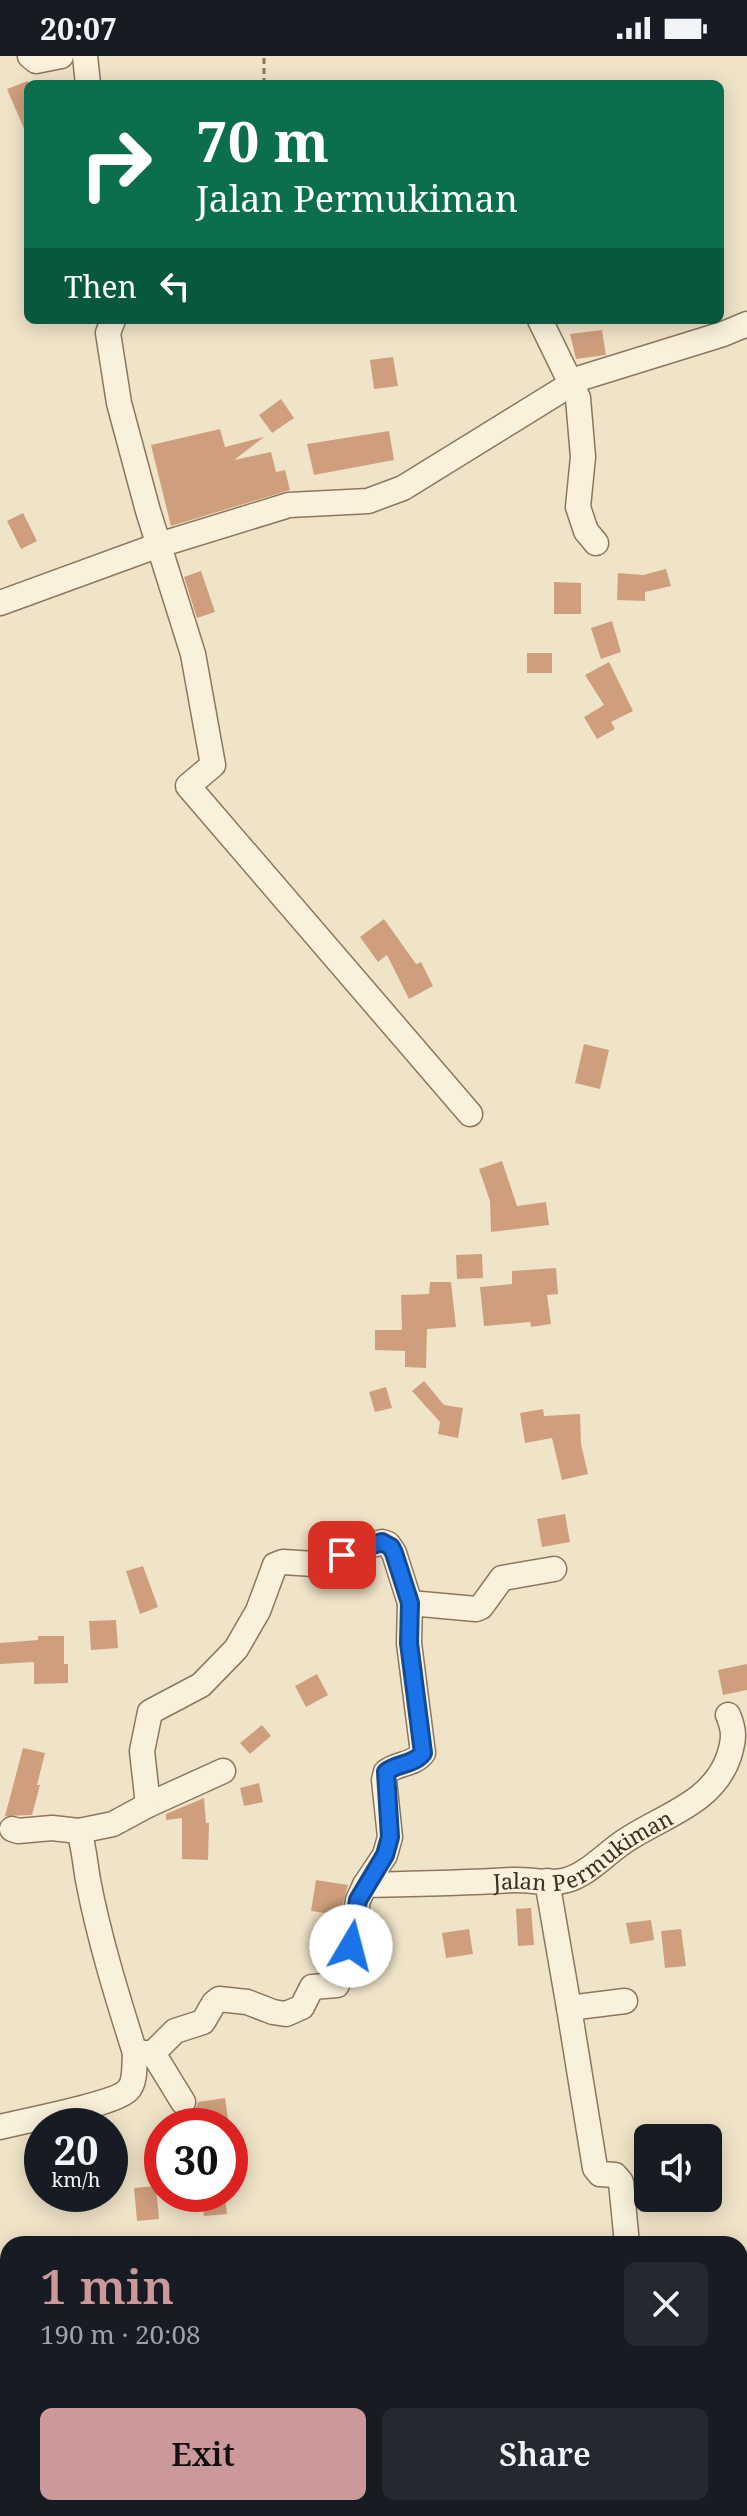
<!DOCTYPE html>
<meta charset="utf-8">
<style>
:root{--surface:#171b24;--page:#242831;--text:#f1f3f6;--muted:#9ea1a6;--accent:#cc999b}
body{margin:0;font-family:"Noto Serif",serif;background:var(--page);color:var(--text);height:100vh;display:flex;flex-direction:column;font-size:30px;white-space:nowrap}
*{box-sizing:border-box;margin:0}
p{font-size:26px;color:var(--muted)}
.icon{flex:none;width:44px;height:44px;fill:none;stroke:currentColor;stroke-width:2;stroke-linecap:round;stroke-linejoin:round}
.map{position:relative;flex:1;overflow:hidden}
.drawer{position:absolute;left:0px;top:2180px;width:748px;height:280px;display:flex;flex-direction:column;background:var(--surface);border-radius:24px 24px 0 0;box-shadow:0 4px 20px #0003}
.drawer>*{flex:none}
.guide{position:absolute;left:24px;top:24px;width:700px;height:244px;border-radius:12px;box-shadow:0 4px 20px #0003;background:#0b6e4f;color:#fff;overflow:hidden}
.fabs{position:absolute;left:634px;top:2068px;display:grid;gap:16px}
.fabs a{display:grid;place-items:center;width:88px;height:88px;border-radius:12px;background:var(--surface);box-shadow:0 4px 20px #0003;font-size:40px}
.speed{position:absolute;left:24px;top:2052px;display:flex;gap:16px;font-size:40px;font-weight:700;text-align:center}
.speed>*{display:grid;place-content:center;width:104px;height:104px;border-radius:50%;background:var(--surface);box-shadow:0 4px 20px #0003;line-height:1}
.speed small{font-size:20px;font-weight:400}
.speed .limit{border:12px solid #d22;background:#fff;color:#111}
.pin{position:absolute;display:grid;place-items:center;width:68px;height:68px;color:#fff;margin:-34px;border-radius:16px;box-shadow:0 4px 12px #0006}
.me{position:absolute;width:88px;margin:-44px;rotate:8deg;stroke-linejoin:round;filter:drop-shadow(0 0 6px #0008)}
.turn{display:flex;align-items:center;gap:28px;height:168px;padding:0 40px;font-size:36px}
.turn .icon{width:104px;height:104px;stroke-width:2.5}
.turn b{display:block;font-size:56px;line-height:68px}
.then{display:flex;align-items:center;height:76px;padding:0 40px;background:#0003;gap:16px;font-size:30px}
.round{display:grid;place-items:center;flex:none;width:84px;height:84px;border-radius:12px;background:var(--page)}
.summary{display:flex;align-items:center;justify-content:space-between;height:136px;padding:0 40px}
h1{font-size:48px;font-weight:600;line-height:60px;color:var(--accent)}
.button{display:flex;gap:16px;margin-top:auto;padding:16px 40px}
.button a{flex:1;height:92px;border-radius:12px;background:var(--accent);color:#111;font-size:32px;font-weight:600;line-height:92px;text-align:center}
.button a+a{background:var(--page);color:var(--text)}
.status{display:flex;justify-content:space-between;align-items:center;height:56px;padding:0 40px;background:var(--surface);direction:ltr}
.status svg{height:22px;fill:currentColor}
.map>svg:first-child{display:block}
.building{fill:#cf9f7d}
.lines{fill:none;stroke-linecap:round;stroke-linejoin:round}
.minor-casing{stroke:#8d765c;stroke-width:27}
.path{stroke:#8d765c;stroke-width:3;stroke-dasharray:6 4;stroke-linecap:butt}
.minor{stroke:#faf1dc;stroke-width:24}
.route-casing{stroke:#114b97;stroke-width:20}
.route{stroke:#1a73e8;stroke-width:14}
.labels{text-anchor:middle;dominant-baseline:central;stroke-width:6;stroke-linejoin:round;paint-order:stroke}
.street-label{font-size:22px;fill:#3d2e20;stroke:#f7eed8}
</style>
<div class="status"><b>20:07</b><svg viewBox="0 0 49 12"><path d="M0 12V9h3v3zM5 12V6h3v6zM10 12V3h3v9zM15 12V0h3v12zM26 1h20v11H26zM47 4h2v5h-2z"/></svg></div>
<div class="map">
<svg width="747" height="2460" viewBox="0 0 747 2460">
<rect width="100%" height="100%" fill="#f0e4c8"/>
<!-- building -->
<g class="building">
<path d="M 28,25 L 28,82 L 7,33 Z"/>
<path d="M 602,274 L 606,299 L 576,303 L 570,278 Z"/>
<path d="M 393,301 L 398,330 L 374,333 L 370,304 Z"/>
<path d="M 281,343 L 294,362 L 272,377 L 259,359 Z"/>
<path d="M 220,373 L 225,391 L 264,381 L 234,404 L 271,396 L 276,416 L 285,414 L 290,434 L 171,470 L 151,389 Z"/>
<path d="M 389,375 L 394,404 L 314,419 L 307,388 Z"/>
<path d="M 23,457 L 37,485 L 21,493 L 7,465 Z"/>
<path d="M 666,513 L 671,530 L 645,536 L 645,545 L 617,544 L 618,517 L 643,519 Z"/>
<path d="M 201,515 L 215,556 L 197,562 L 184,521 Z"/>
<path d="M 554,526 L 581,527 L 581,558 L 554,558 Z"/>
<path d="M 612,565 L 621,596 L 601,603 L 591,572 Z"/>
<rect x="527" y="597" width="25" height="20"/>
<path d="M 609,606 L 633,655 L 611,666 L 615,673 L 597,683 L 584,661 L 604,649 L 585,619 Z"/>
<path d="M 384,863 L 416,908 L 421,906 L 433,930 L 409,943 L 387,899 L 378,906 L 360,881 Z"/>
<path d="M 584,988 L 609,994 L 600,1033 L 575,1027 Z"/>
<path d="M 502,1105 L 517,1150 L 546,1146 L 549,1169 L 491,1176 L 490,1145 L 479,1113 Z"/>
<path d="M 482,1198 L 483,1222 L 457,1223 L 456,1199 Z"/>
<path d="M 556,1212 L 558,1238 L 547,1239 L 551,1268 L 531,1271 L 530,1266 L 484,1270 L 480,1231 L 512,1228 L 512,1215 Z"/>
<path d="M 430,1226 L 451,1226 L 456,1271 L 427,1273 L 426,1312 L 405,1311 L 405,1295 L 375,1294 L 375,1274 L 402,1274 L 401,1239 L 429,1238 Z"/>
<path d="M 424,1325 L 444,1349 L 463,1352 L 458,1382 L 438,1378 L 440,1366 L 412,1335 Z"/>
<path d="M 386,1331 L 392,1352 L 375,1356 L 369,1336 Z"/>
<path d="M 543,1353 L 544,1360 L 580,1358 L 581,1388 L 588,1418 L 562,1424 L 552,1382 L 525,1387 L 520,1357 Z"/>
<path d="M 565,1458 L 570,1486 L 542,1491 L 537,1463 Z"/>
<path d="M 143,1510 L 158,1551 L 140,1558 L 126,1515 Z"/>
<path d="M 116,1564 L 118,1592 L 91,1594 L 89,1565 Z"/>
<path d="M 38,1580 L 64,1580 L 64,1608 L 68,1608 L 68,1627 L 34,1628 L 34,1606 L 0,1608 L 0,1587 L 38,1584 Z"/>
<path d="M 747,1608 L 747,1634 L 723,1639 L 718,1614 Z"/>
<path d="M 317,1618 L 328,1639 L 306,1651 L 295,1630 Z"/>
<path d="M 262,1669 L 271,1680 L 250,1698 L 240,1687 Z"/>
<path d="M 23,1692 L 45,1697 L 37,1729 L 40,1729 L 32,1759 L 5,1760 Z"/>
<path d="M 259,1727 L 263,1746 L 244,1750 L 240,1732 Z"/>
<path d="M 204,1742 L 206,1767 L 209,1767 L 208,1804 L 182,1803 L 182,1762 L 166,1764 L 166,1758 Z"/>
<path d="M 316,1824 L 348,1829 L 340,1859 L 311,1855 Z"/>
<path d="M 531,1852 L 534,1889 L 518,1890 L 516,1853 Z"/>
<path d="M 651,1864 L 654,1884 L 630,1888 L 626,1867 Z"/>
<path d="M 469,1873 L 473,1898 L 446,1902 L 442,1877 Z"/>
<path d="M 681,1873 L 686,1910 L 665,1912 L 661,1875 Z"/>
<path d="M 225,2042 L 229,2070 L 197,2070 L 195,2055 L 198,2046 Z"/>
<path d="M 156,2130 L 159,2163 L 137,2165 L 134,2132 Z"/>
<path d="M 225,2142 L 227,2158 L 204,2160 L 202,2144 Z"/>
</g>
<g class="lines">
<!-- minor casing -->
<g class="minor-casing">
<g id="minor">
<path d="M 30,0 L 36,5 L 61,0"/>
<path d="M 85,0 L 88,28"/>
<path d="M 113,264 L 108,277 L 119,347 L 148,455 L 193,598 L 213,709 L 188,730 L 470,1058"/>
<path d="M 540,264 L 578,342 L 583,401 L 578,451 L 586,475 L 596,487"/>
<path d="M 0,547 L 159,489 L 289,449 L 368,445 L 403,432 L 581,322 L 723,278 L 747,268"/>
<path d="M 148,1749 L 223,1715"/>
<path d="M 12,1773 L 18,1775 L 52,1772 L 79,1775 L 113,1768 L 148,1749 L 142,1695 L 150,1656 L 201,1629 L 236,1593 L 258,1555 L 275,1509 L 283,1506 L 314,1508 L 382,1486 L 388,1488 L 394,1497 L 410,1547"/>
<path d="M 79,1775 C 84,1791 85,1807 88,1824 C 99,1882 117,1940 135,1997"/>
<path d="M 547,1825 L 569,1952"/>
<path d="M 365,1829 L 385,1799 L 390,1781 L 384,1724 L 386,1716 C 397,1707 414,1709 423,1697 L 409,1587 L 410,1547 L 476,1553 L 481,1551 L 502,1522 L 554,1513"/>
<path d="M 625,1945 L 569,1952 L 595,2112 L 600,2118 L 615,2119 L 621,2126 L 627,2188"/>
<path id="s1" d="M 153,1997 L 175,1975 L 203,1966 L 214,1947 L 219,1943 L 247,1946 L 273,1956 L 286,1958 L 302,1951 L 312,1931 L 337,1929 L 351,1890 L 358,1844 L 365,1829 C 414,1828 463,1827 512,1824 C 530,1823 550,1829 567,1824 C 589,1818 608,1795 628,1783 C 665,1759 714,1746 729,1700 C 734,1684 735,1675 728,1659"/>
<path d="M 0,2071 C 23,2065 116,2048 128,2034 C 136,2026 134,2008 135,1997 L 153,1997 L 183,2046"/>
<path d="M 0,2341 L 8,2343"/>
<path d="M 550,2452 L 550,2460"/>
<path d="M 574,2452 L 593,2460"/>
<path d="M 137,2460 L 137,2452"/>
</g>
</g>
<!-- path -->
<path class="path" d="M 264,28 L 264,0"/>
<!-- minor -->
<use href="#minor" class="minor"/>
</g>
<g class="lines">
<!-- route casing -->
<g class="route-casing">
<path id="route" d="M 342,1499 L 382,1486 L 391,1491 L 394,1497 L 410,1547 L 409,1587 L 423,1697 C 414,1709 397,1707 386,1716 L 390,1781 L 385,1799 L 358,1844 L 351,1890"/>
</g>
<!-- route -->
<use href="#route" class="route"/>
</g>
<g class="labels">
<!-- street labels -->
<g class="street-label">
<text stroke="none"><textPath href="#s1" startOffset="554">Jalan Permukiman</textPath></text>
</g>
</g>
</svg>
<div class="fabs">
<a><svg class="icon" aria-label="sound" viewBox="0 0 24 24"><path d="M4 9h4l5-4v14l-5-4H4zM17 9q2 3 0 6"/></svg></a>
</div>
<div class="speed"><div>20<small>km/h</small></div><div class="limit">30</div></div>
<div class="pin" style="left:342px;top:1499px;background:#d93025"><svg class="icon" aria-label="arrive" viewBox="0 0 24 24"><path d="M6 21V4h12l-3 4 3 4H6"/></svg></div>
<svg class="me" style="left:351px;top:1890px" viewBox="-20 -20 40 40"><circle r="19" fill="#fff"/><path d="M0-13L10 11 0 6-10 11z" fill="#1a73e8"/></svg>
<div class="guide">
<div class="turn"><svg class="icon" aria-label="right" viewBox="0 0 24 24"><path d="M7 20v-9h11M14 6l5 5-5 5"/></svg><div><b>70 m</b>Jalan Permukiman</div></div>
<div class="then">Then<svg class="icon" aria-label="left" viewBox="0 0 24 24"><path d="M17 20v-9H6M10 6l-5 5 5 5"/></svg></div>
</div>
<section class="drawer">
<div class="summary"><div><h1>1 min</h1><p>190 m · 20:08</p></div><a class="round"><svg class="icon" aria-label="close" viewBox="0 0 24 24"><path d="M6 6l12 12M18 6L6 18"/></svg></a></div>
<div class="button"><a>Exit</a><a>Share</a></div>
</section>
</div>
